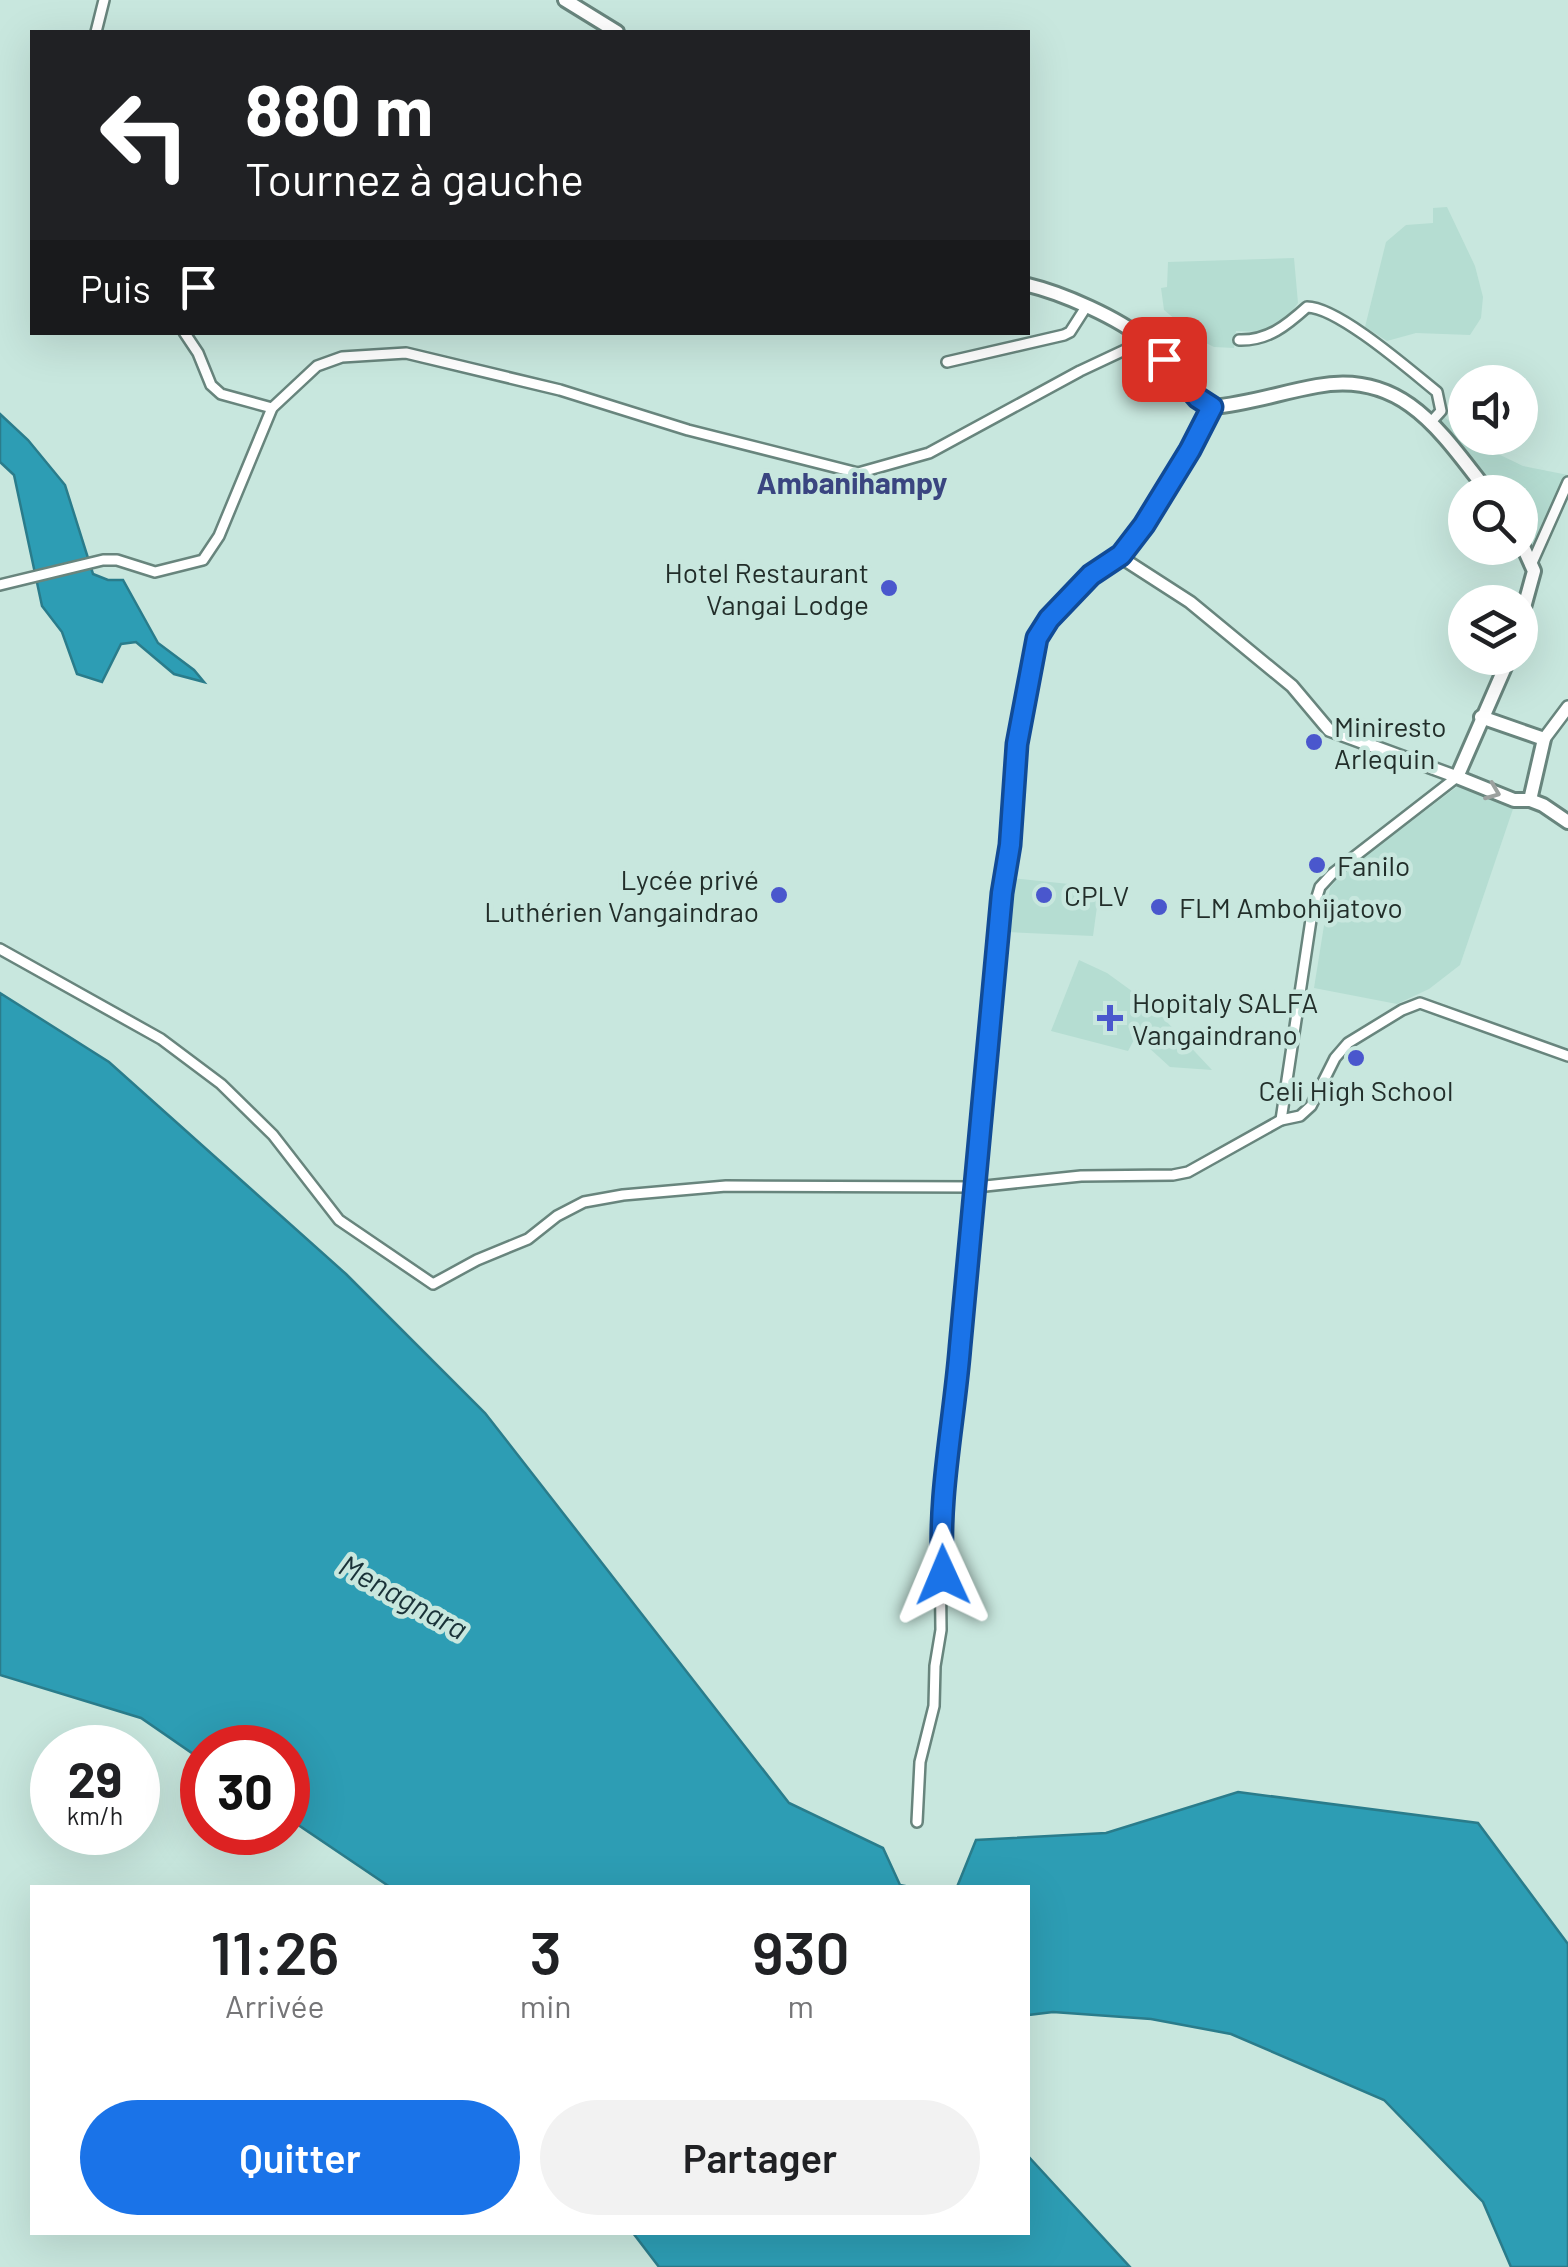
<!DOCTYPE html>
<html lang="fr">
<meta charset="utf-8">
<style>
:root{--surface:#fff;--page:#f2f2f2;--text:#202124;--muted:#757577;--accent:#1a73e8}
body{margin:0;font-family:Barlow,sans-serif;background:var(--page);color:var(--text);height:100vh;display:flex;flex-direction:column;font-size:38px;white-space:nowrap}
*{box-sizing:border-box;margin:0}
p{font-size:32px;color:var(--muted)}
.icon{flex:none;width:55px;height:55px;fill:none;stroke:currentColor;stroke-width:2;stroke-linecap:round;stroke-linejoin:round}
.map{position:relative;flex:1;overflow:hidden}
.sheet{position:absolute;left:30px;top:1885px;width:1000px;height:350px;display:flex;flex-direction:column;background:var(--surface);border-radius:0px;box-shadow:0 10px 40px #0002}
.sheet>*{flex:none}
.hud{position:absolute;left:30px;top:30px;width:1000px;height:305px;border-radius:0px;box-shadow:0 10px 40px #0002;background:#202124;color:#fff;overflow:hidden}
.buttons{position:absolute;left:1448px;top:365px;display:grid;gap:20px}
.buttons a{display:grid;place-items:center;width:90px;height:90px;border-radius:50%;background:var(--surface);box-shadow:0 10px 40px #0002;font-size:50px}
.speed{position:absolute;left:30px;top:1725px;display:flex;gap:20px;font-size:50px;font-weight:700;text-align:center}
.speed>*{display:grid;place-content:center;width:130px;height:130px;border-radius:50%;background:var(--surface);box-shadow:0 10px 40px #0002;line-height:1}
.speed small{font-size:25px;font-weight:400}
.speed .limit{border:15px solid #d22;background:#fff;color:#111}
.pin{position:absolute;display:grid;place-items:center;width:85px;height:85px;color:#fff;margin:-42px;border-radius:20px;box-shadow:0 5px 15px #0006}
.me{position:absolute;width:110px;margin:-55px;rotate:359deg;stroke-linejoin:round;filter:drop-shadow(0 0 8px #0008)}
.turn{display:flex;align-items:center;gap:35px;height:210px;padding:0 50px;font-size:45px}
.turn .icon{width:130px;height:130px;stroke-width:2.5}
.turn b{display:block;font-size:70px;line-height:85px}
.then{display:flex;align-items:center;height:95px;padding:0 50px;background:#0003;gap:20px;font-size:38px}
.eta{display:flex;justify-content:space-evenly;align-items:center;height:170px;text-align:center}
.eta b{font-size:60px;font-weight:600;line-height:70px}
.cta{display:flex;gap:20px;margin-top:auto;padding:20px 50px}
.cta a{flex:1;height:115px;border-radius:60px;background:var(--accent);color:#fff;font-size:40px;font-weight:600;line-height:115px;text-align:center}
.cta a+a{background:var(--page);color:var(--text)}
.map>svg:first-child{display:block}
.built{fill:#b5ddd2}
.water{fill:#2d9db4;stroke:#2a7c8b;stroke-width:2.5}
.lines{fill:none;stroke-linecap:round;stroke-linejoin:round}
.minor-casing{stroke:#68857d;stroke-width:14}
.tertiary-casing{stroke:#68857d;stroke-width:16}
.secondary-casing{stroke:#68857d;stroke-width:18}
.minor{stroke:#fff;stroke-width:9}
.tertiary{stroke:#fff;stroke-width:11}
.secondary{stroke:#fff;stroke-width:12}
.oneway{stroke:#9ca19f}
.route-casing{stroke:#114b97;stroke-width:25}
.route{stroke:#1a73e8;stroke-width:18}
.poi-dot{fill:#4a57cd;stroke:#c8e7de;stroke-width:4}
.labels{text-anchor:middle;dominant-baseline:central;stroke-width:9;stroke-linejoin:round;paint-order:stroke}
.poi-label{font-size:28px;fill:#222e2a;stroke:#c8e7de;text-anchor:start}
.neighbourhood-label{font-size:30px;font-weight:bold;fill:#3a4580;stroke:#c8e7de}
.water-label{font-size:30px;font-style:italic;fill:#1a3238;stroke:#c8e7de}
</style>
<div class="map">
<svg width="1568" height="2267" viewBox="0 0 1568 2267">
<rect width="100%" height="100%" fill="#c8e7de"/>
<!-- built -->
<g class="built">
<path d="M 1447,207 L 1475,266 L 1483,297 L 1481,318 L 1470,335 L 1416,333 L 1387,341 L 1365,327 L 1386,242 L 1406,225 L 1433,223 L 1433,208 Z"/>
<path d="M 1294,258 L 1298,303 L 1281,326 L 1262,332 L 1236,331 L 1234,348 L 1214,347 L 1200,340 L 1164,310 L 1161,288 L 1167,287 L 1168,262 Z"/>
<path d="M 1443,416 L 1465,434 L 1465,438 L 1523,466 L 1568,475 L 1534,554 L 1520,538 L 1520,492 L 1489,492 L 1434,426 Z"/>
<path d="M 1458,786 L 1514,806 L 1460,965 L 1429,989 L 1397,1004 L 1314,988 L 1330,888 L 1340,875 Z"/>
<path d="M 1012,878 L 1069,884 L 1099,892 L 1093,936 L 1007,932 Z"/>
<path d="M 1079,960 L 1107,973 L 1151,1005 L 1212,1070 L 1170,1067 L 1136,1036 L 1128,1051 L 1051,1031 Z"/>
</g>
<!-- water -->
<g class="water">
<path d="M 0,414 L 28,440 L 65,485 L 93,574 L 108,580 L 123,580 L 158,643 L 194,670 L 204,682 L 174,674 L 136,642 L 121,644 L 102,682 L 77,674 L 62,632 L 42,606 L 14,475 L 0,462 Z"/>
<path d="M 0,993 L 109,1062 L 346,1274 L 485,1413 L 789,1803 L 883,1848 L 900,1885 L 910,1887 L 390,1887 L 288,1818 L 288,1748 L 202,1748 L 202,1760 L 141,1718 L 0,1675 Z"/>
<path d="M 1238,1792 L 1478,1823 L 1568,1944 L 1568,2267 L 1511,2267 L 1483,2202 L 1384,2100 L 1231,2034 L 1151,2019 L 1053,2012 L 1028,2015 L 1028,1888 L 957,1887 L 976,1840 L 1106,1833 Z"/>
<path d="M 1028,2156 L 1130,2267 L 659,2267 L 633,2233 L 1028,2232 Z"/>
</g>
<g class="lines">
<!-- minor casing -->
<g class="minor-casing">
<g id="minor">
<path d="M 96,32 L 104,0"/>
<path d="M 184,332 L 198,353 L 211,385 L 221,394 L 272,408"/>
<path d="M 1239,340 C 1268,341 1287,325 1307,307 C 1338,307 1411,371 1437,392 L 1441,411 L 1430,423"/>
<path d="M 947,362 L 1064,335 L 1070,332 L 1086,307"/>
<path d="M 1532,563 L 1568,482"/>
<path d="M 0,585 L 103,560 L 117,560 L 155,572 L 203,560 L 219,536 L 272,408 L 317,366 L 342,357 L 406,353 L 560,390 L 688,430 L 858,473 L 929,453 L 1080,371 L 1146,340"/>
<path d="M 0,949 L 161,1039 L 221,1084 L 273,1135 L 339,1220 L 433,1284 L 477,1260 L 528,1239 L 557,1216 L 584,1202 L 623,1195 L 726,1186 L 976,1187 L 1081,1176 L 1173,1175 L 1188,1172 L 1281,1120 L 1300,1116 L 1311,1106 L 1335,1058 L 1348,1043 L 1402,1010 L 1420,1003 L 1568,1056"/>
<path d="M 1281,1120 L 1312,913 L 1320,887 L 1332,874 L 1457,777"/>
<path d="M 917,1822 L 920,1762 L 934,1706 L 935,1666 L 941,1630 L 940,1543 L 1001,893 C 1015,824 1015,755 1028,687 C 1031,670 1032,650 1039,634 C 1056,601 1091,575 1121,555"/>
</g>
</g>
<!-- tertiary casing -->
<g class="tertiary-casing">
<g id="tertiary">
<path d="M 1212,407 L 1158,505 L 1121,555 L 1128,562 L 1190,602 L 1292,686 L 1329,730 L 1457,777"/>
<path d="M 1544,739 L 1568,707"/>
</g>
</g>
<!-- secondary casing -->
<g class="secondary-casing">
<g id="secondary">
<path d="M 565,0 L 617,32"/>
<path d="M 1028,285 C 1062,293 1119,318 1146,341 C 1170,361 1185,390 1212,407 C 1249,404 1282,392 1317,386 C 1403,370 1441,432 1488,492"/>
<path d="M 1520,540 L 1534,571 L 1520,622"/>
<path d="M 1509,658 L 1457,777 L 1514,800 L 1530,800 L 1543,805 L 1568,822"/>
<path d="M 1481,717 L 1544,739 L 1530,800"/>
</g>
</g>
<!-- minor -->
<use href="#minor" class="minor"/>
<!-- tertiary -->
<use href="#tertiary" class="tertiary"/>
<!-- secondary -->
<use href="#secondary" class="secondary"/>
</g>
<!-- one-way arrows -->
<defs><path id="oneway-chevron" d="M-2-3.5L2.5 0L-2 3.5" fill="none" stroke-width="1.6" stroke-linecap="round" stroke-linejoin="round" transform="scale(2.5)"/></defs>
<use class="oneway" href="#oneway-chevron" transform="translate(1493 792) rotate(22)"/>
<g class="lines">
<!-- route casing -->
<g class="route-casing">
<path id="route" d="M 943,1575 C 937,1499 954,1423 960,1347 C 973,1196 989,1045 1002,893 L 1010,845 L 1017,744 L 1037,638 L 1049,619 L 1091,575 L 1121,555 L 1144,525 L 1190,450 L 1212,407 L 1198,398 L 1164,359"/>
</g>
<!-- route -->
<use href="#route" class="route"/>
</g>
<!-- markers -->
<g class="poi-dot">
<circle cx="889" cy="588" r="10"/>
<circle cx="1314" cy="742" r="10"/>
<circle cx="1317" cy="865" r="10"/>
<circle cx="779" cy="895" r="10"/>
<circle cx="1044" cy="895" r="10"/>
<circle cx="1159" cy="907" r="10"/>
<path d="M1105 1003h10v10h10v10h-10v10h-10v-10h-10v-10h10z"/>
<circle cx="1356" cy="1058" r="10"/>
</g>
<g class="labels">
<!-- poi labels -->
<g class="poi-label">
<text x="869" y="572" text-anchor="end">Hotel Restaurant<tspan x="869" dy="32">Vangai Lodge</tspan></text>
<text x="1334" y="726">Miniresto<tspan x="1334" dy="32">Arlequin</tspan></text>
<text x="1337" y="865">Fanilo</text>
<text x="759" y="879" text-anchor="end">Lycée privé<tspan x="759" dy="32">Luthérien Vangaindrao</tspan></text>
<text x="1064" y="895">CPLV</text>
<text x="1179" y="907">FLM Ambohijatovo</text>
<text x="1132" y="1002">Hopitaly SALFA<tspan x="1132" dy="32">Vangaindrano</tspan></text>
<text x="1356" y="1090" text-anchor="middle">Celi High School</text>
</g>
<!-- neighbourhood labels -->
<g class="neighbourhood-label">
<text x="852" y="482">Ambanihampy</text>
</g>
<!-- water labels -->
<g class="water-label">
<text transform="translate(404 1596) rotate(29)">Menagnara</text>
</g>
</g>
</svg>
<div class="buttons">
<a><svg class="icon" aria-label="sound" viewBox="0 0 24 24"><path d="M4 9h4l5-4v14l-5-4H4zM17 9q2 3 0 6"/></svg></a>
<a><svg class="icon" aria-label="search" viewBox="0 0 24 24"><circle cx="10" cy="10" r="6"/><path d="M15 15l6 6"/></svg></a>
<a><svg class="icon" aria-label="layers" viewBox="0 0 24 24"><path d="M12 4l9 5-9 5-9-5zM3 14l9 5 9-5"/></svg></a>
</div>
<div class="speed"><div>29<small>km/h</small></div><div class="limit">30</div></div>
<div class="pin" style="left:1164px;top:359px;background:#d93025"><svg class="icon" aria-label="arrive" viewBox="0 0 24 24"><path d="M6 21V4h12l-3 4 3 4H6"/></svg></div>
<svg class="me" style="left:943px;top:1575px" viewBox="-20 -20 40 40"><path d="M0-17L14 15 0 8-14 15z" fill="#1a73e8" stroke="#fff" stroke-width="4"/></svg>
<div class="hud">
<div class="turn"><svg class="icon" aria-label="left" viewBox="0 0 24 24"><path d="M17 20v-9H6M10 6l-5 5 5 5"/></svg><div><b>880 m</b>Tournez à gauche</div></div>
<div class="then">Puis<svg class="icon" aria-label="arrive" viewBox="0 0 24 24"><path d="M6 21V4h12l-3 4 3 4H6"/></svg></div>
</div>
<section class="sheet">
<div class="eta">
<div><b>11:26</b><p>Arrivée</p></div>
<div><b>3</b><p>min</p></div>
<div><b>930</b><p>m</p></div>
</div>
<div class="cta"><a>Quitter</a><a>Partager</a></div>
</section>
</div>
